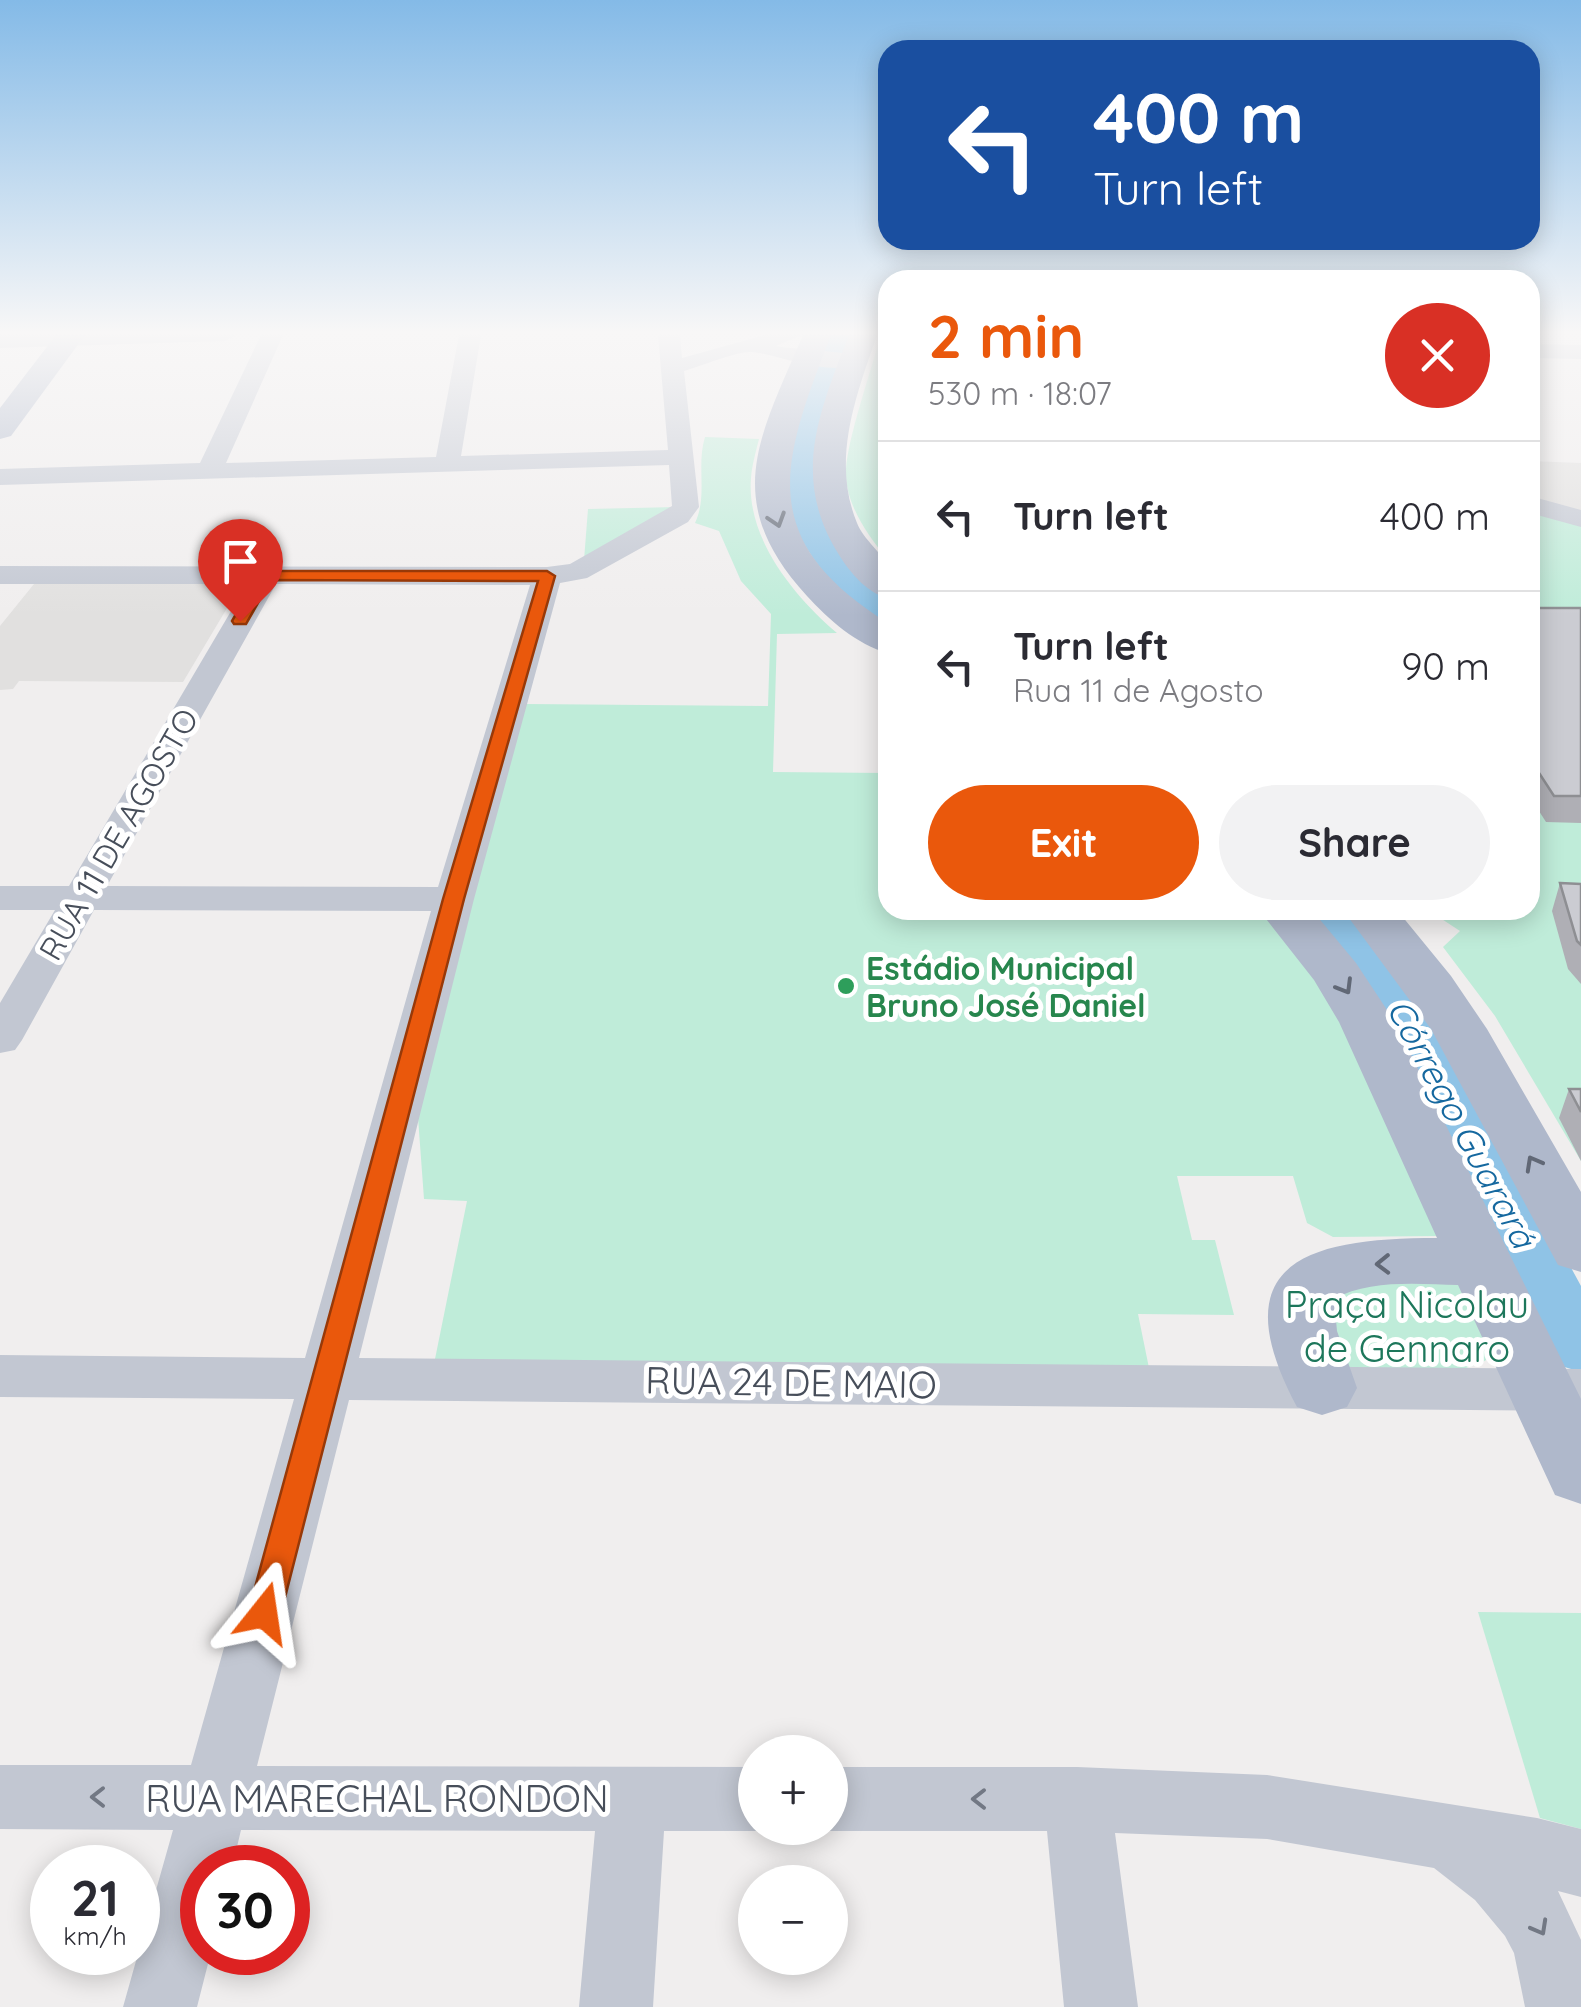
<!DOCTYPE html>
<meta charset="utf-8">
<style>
:root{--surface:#fff;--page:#f2f2f3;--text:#2b2b33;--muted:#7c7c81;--line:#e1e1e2;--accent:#ea580c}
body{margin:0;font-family:Quicksand,sans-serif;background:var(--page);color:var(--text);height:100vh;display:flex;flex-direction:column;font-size:38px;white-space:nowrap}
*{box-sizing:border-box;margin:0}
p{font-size:32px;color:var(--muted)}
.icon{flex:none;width:55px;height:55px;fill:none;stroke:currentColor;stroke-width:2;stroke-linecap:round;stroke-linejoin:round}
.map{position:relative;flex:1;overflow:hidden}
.side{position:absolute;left:878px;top:270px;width:662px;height:650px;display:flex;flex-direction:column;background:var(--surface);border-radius:30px;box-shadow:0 5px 25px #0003}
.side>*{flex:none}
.banner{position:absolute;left:878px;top:40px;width:662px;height:210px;border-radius:30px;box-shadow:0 5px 25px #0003;background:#1a4fa0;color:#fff;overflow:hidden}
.tools{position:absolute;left:738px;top:1735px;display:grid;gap:20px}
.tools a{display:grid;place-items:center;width:110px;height:110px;border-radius:50%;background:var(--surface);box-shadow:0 5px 25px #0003;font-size:50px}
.speed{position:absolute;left:30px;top:1845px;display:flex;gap:20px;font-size:50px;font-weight:700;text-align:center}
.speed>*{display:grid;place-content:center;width:130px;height:130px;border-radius:50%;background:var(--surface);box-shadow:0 5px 25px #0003;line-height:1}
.speed small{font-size:25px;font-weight:400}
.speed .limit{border:15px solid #d22;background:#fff;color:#111}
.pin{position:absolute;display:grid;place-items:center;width:85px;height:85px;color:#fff;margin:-102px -42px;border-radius:50% 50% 50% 0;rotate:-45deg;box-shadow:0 0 10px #0007}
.pin .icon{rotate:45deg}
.me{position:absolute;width:110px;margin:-55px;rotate:15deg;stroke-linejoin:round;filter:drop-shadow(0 0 8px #0008)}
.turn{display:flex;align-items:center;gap:35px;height:210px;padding:0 50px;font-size:45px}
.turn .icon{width:130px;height:130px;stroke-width:2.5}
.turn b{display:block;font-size:70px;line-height:85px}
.round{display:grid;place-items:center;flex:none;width:105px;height:105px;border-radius:52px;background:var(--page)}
.overview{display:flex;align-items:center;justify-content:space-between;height:170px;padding:0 50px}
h1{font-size:60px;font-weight:800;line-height:75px;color:var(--accent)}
.action{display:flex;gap:20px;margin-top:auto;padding:20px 50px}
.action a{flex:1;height:115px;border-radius:60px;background:var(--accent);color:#fff;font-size:40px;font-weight:800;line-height:115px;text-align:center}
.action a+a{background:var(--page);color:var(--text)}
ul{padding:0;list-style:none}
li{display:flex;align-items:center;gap:30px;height:150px;padding:0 50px;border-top:2px solid var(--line)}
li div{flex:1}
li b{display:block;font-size:38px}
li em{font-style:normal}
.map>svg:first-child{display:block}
.education{fill:#e1e0df}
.green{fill:#bfecd9}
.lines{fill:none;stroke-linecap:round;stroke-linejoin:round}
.river{fill:#8fc3e6;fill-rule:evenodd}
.minor{fill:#c2c7d2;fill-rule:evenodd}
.major{fill:#afb8cb;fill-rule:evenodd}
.wall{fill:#afafb5}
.building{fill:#cbccd2;stroke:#8e8f93;stroke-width:2.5}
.oneway{stroke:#616876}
.oneway2{stroke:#727884}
.route{fill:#ea580c;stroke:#983908;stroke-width:2.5}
.leisure-dot{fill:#2e9e5b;stroke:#fff;stroke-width:4}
.labels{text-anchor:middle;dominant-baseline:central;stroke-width:10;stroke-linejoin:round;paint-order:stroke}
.street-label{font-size:32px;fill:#474e5a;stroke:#fff}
.leisure-label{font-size:32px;font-weight:bold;fill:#27864d;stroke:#fff;text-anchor:start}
.water-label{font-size:35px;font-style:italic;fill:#15689f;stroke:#fff}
.near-park-label{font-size:38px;fill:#1d775b;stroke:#fff}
.near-street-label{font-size:38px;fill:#474e5a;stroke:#fff}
</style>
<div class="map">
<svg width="1581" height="2007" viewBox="0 0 1581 2007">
<rect width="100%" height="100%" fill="#f0eeee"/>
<!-- education -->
<g class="education">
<path d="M 1530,461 L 1581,463 L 1581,511 L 1530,497 Z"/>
<path d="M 34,584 L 233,584 L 239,588 L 183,682 L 19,681 L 13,689 L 0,690 L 0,626 Z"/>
</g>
<!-- green -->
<g class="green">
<path d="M 887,339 L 887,559 C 868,535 844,503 846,469 C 848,438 870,374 879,341 Z"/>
<path d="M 705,437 L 759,439 C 756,451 752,465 751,478 C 746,539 795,597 837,633 L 777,634 L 773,772 L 887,773 L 888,910 L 1264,910 L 1346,1023 L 1439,1236 L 1333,1237 L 1307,1223 L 1293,1176 L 1177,1176 L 1192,1240 L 1215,1240 L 1234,1315 L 1138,1314 L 1149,1368 L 435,1359 L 467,1201 L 424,1199 L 417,1104 L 526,704 L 768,706 L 771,614 L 741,581 L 719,531 L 695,523 C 708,496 696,466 705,437 Z"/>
<path d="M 677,507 L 584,560 L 588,509 Z"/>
<path d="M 1530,510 L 1581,526 L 1581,1161 L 1495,1016 L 1443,947 L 1460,931 L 1428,910 L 1530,910 Z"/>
<path d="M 1463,1282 L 1493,1355 C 1466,1380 1377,1375 1343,1366 L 1324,1295 L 1334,1285 Z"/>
<path d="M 1478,1612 L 1581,1613 L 1581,1829 L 1540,1818 Z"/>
</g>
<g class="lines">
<!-- river -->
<g class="river">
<path d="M 825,335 L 851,335 C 816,449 782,506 888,593 L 888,623 C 865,617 842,594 827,576 C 754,490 792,429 825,335 Z"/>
<path d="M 1304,910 L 1355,910 L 1388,947 L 1434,1016 L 1581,1286 L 1581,1372 L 1558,1365 L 1382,1016 L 1350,966 Z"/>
</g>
<!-- minor -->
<g class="minor">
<path d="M 0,335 L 236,335 L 225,341 L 0,348 Z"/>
<path d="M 261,335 L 283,335 L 226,463 L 436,457 L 459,335 L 481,335 L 461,456 L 668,450 L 658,335 L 680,335 L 682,358 L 765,335 L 801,335 L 776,346 C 795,350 856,351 865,359 C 841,382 778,354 752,352 C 737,351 701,366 684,371 L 699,507 L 688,522 L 587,578 L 560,583 L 474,899 L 359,1358 L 1581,1369 L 1581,1411 L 349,1400 L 257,1766 L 755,1767 L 755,1828 L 764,1828 L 755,1831 L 664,1831 L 653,2007 L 579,2007 L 595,1831 L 241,1830 L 232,1868 L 202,1868 L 202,1952 L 211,1952 L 197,2007 L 123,2007 L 173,1830 L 0,1829 L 0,1765 L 191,1765 L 294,1399 L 0,1397 L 0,1355 L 305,1358 L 431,911 L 94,910 L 22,1040 L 15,1050 L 0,1053 L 0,1003 L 55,910 L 0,910 L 0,886 L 69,886 L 247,584 L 0,584 L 0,566 L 547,567 L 570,564 L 672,506 L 669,465 L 0,485 L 0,469 L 200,463 ZM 276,584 L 530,585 L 438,887 L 107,886 Z"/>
<path d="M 1530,344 L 1581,345 L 1581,359 L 1530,358 Z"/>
<path d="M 1530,496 L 1581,510 L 1581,527 L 1530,513 Z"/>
<path d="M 830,1767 L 1077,1767 L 1267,1775 L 1537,1818 L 1581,1829 L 1581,1897 L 1558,1891 L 1581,1940 L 1581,2007 L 1525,2007 L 1514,1953 L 1505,1936 L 1475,1900 L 1434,1868 L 1267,1839 L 1115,1833 L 1138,2007 L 1064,2007 L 1047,1831 L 830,1831 L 821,1828 L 830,1828 Z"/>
</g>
<!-- major -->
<g class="major">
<path d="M 56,335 L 85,335 L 11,436 L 0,439 L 0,408 Z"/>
<path d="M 803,335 L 831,335 C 782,461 753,539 888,623 L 888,653 C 857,645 828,619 807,596 C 720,501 759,438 803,335 Z"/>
<path d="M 849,335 L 877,335 C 856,396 831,460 857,523 C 863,539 884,555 888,567 C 890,576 888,589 888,598 C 869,594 852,575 841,558 C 790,480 818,415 849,335 Z"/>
<path d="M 1259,910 L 1312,910 L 1356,963 L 1395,1022 L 1581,1399 L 1581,1504 L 1555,1495 L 1458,1285 C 1419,1284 1369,1279 1334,1299 L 1337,1331 L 1357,1388 L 1347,1407 L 1322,1415 L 1297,1407 C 1219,1261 1309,1238 1437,1238 L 1339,1022 L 1314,980 Z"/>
<path d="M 1343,910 L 1397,910 L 1451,976 L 1487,1029 L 1581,1192 L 1581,1272 L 1558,1265 L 1431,1029 Z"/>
</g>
</g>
<!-- wall -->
<g class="wall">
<path d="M 1530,608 L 1581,608 L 1581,823 L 1546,822 L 1530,797 Z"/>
<path d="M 1560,883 L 1581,884 L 1581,984 L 1568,969 L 1552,911 Z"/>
<path d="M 1569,1089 L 1581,1112 L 1581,1161 L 1559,1118 Z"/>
</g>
<!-- building -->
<g class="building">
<path d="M 1530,608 L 1581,608 L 1581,796 L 1554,796 L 1530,759 Z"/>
<path d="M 1560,883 L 1581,884 L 1581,945 L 1577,941 Z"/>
<path d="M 1569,1089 L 1581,1089 L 1581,1112 Z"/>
</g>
<!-- one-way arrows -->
<defs><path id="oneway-chevron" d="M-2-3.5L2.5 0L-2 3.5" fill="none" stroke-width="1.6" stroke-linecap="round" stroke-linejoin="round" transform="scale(2.5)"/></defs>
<g class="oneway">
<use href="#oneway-chevron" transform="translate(777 520) rotate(72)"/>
<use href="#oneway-chevron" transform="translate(1345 987) rotate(59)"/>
<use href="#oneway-chevron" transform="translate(1533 1163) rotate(-119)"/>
<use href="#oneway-chevron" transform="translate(1383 1264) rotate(179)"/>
</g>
<g class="oneway2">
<use href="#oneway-chevron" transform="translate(98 1797) rotate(-180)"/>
<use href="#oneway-chevron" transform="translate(979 1799) rotate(-180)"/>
<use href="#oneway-chevron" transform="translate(1540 1928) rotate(61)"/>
</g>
<!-- sky -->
<linearGradient id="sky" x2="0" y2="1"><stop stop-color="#84bae7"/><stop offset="0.54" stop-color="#f8f7f7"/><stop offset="1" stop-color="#f8f7f7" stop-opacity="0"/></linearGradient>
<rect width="1581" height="616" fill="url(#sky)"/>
<!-- route -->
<path class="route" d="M 266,571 L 547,571 L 555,576 L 464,899 L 281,1613 L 276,1623 L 264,1627 L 253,1623 L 248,1613 L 443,899 L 538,581 L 271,580 L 246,624 L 234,624 L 232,621 L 258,576 Z"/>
<!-- markers -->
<circle class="leisure-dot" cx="846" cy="986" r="10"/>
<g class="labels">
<!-- street labels -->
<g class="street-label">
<text transform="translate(118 834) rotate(-60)">RUA 11 DE AGOSTO</text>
</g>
<!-- leisure labels -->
<g class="leisure-label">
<text x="866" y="968">Estádio Municipal<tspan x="866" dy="37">Bruno José Daniel</tspan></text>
</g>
<!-- water labels -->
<g class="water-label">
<text transform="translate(1462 1123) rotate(62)">Córrego Guarará</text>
</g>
<!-- near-park labels -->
<g class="near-park-label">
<text x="1407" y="1304">Praça Nicolau<tspan x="1407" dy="44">de Gennaro</tspan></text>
</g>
<!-- near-street labels -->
<g class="near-street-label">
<text transform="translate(791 1382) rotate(1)">RUA 24 DE MAIO</text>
<text x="377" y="1798">RUA MARECHAL RONDON</text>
</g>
</g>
</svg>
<div class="tools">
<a>+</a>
<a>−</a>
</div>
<div class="speed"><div>21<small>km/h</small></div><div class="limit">30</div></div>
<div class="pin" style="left:240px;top:621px;background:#d93025"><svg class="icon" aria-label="arrive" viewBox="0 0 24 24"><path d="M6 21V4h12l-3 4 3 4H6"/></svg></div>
<svg class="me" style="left:264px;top:1613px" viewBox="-20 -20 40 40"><path d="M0-17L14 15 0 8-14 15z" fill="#ea580c" stroke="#fff" stroke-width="4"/></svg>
<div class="banner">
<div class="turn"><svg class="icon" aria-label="left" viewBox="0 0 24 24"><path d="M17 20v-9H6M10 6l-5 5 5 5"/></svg><div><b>400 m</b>Turn left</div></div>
</div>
<section class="side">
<div class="overview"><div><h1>2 min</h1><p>530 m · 18:07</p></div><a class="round" style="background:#d93025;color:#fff"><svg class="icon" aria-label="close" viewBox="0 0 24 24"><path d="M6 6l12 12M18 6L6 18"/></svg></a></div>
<ul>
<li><svg class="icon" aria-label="left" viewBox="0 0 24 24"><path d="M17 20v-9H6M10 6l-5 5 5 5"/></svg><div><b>Turn left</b></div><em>400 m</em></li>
<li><svg class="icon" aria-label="left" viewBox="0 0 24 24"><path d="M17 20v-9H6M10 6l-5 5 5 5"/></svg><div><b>Turn left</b><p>Rua 11 de Agosto</p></div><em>90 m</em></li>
</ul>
<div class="action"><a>Exit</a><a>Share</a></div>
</section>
</div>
